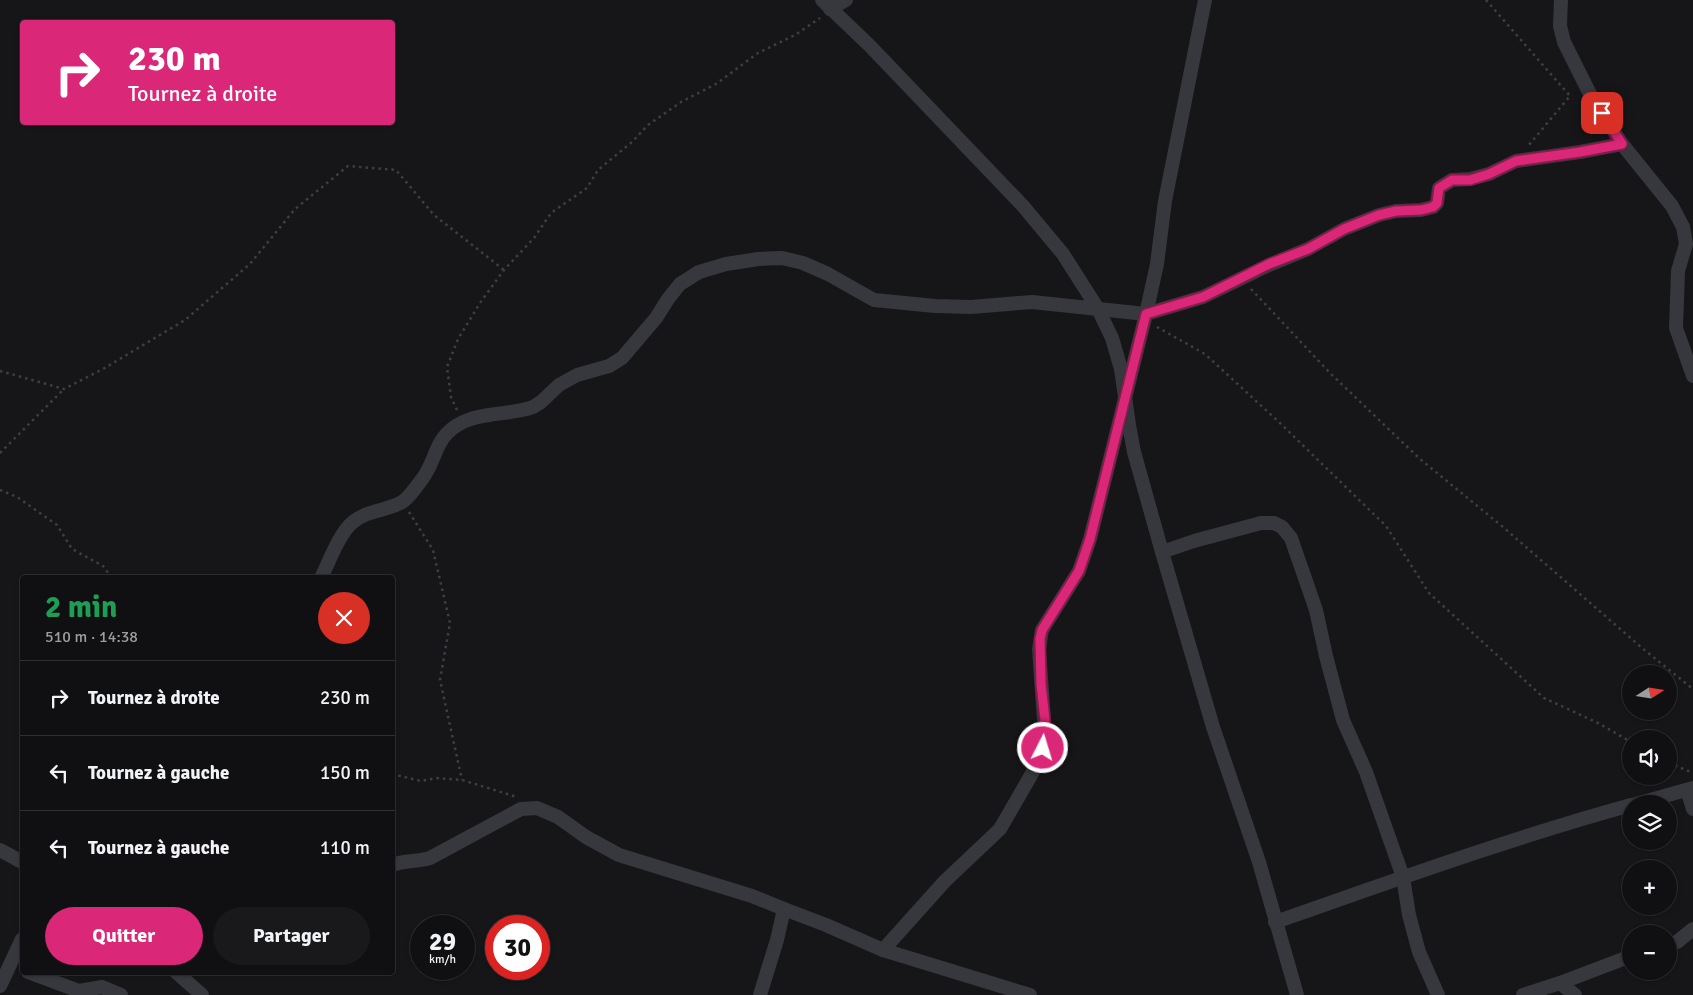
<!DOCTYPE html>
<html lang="fr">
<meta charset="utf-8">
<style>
:root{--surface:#101012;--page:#19191b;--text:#f1f3f6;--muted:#9c9d9f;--line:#303032;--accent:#db2777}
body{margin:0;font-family:Signika,sans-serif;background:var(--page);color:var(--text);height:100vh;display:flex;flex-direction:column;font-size:19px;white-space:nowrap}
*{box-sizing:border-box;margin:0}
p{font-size:16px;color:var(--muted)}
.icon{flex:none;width:28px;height:28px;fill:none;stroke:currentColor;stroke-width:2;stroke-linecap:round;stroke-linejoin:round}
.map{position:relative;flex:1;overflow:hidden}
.side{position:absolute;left:20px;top:575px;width:375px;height:400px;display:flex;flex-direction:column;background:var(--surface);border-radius:5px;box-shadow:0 1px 4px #0004,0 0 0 1px var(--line)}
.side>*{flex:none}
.top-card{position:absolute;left:20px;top:20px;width:375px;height:105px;border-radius:5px;box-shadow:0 1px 4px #0004,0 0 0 1px var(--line);background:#db2777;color:#fff;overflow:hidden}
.needle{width:32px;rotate:78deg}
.buttons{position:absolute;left:1622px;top:665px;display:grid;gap:10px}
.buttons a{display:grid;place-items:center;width:55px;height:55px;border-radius:50%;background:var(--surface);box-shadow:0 1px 4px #0004,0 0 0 1px var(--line);font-size:25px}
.speed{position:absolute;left:410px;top:915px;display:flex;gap:10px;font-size:25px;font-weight:700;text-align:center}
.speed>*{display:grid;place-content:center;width:65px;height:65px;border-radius:50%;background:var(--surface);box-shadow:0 1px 4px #0004,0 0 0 1px var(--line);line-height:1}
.speed small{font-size:12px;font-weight:400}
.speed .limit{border:8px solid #d22;background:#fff;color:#111}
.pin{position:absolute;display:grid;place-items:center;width:42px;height:42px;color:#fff;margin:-21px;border-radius:10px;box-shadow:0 2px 8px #0006}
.me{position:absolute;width:55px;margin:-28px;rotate:5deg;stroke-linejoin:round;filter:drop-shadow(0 0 4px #0008)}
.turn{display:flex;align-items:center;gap:18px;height:105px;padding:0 25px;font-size:22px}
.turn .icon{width:65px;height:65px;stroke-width:2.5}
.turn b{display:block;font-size:35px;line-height:42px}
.round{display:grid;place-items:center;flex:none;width:52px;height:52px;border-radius:26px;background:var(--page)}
.summary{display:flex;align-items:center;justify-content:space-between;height:85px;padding:0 25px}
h1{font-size:30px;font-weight:700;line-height:38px;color:#1e9e55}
.button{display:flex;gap:10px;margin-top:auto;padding:10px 25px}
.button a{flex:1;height:58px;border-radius:30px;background:var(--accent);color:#fff;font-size:20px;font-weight:700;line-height:58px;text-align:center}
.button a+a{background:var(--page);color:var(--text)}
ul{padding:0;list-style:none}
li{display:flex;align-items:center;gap:15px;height:75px;padding:0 25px;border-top:1px solid var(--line)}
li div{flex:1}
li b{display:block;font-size:19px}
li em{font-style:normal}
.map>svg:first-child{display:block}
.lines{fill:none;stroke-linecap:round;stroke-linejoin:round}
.path{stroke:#3d3f44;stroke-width:2.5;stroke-dasharray:2.5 4;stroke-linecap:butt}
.street{stroke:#37383d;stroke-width:14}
.route-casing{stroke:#8e194d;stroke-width:12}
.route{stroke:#db2777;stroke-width:9}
</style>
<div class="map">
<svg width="1693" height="995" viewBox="0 0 1693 995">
<rect width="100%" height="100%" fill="#161618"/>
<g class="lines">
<!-- path -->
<g class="path">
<path d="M 1486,0 L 1570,96 L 1528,146"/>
<path d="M 1251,289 L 1331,374 L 1420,459 L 1503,527 L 1642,648 L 1693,689"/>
<path d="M 1157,327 L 1205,354 L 1281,424 L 1386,526 L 1429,593 L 1544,698 L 1598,723 L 1631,742"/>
<path d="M 0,371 L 64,389 L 103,369 L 185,320 L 250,264 L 295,209 L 348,166 L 396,170 L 434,215 L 504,270"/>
<path d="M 457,410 L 451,397 L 447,367 L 458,339 L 480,303 L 504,270 L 534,238 L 551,213 L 587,188 L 598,170 L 632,142 L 648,125 L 681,102 L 716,84 L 758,53 L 795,35 L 820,18"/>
<path d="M 0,453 L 64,389"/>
<path d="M 0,490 L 17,497 L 57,525 L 72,549 L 103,566 L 112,578"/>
<path d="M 409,512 L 433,550 L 450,623 L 440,680 L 462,780"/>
<path d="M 1669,763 L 1693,773"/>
<path d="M 392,774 L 421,781 L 436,778 L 462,780 L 517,797"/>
</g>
<!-- street -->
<g class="street">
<path d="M 822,0 L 870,46 L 1023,206 L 1063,254 L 1098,309 L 1112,338 L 1121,369 L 1129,425 L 1134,452 L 1162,552 L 1213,727 L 1259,862 L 1297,995"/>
<path d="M 1561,0 L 1560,26 L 1564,42 L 1592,98 L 1622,144 L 1672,206 L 1683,227 L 1686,244 L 1678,271 L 1676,328 L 1693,376"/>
<path d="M 830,9 L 846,0"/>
<path d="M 1162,552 L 1194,541 L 1261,523 L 1274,523 L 1282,527 L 1291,538 L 1316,610 L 1326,656 L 1343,720 L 1366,772 L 1403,877 L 1409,915 L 1419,952 L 1438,995"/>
<path d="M 321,578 C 329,562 340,532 353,522 C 369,509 388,511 402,502 C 409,498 415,488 420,482 C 438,461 432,437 463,422 C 484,412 511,415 533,407 L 541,402 L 559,385 L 577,375 L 609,366 L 622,358 L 656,318 L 668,299 L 680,284 L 699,272 L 726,264 L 758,259 L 782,258 L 803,263 L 828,274 L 874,300 L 935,306 L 971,307 L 1032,302 L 1146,314 L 1203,297 L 1269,265 L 1308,249 L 1344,229 L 1379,215 L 1396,211 L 1421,210 L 1433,207 L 1437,203 L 1439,188 L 1452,180 L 1470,179 L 1489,174 L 1516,161 L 1580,152 L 1622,144"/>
<path d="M 1687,790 L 1693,809"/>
<path d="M 1636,804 L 1693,788"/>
<path d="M 0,850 L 22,862"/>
<path d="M 392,865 C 405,860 417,862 430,858 L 521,809 L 537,808 L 558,817 L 586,837 L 619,855 L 752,896 L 784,909"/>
<path d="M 1275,922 C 1393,881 1511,838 1631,805"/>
<path d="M 1669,944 L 1677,942 L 1693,929"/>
<path d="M 883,950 L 945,881 L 1000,829 L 1034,770 L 1043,748 L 1045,735 L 1039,649 L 1042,630 L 1079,571 L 1090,539 L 1146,314 L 1157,264 L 1165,201 L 1205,0"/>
<path d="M 28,972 L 79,991 L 102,987 L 121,995"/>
<path d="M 176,972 L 202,995"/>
<path d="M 0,986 L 22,939"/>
<path d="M 760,995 L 777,940 L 784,909 L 826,925 L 883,950 L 1030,995"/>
<path d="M 1523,995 L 1560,983"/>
<path d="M 1575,995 L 1560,983 L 1631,956"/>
</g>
</g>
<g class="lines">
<!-- route casing -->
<g class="route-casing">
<path id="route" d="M 1043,748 L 1045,720 L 1041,684 L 1040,639 L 1042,630 L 1079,571 L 1090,539 L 1146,314 L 1203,297 L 1269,264 L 1308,249 L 1344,229 L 1379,215 L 1396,211 L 1421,210 L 1433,207 L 1437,203 L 1439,188 L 1452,180 L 1470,180 L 1489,174 L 1516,161 L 1580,152 L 1622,144 L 1602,113"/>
</g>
<!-- route -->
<use href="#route" class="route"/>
</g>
</svg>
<div class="buttons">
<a><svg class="needle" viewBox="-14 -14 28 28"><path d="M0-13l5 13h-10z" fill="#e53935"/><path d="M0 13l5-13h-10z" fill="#9c9d9f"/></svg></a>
<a><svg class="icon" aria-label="sound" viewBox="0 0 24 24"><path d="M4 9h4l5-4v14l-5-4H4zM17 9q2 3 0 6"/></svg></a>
<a><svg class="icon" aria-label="layers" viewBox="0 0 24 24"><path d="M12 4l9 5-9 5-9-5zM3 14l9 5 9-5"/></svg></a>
<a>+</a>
<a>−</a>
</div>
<div class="speed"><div>29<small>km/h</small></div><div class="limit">30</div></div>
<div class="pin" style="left:1602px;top:113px;background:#d93025"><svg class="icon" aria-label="arrive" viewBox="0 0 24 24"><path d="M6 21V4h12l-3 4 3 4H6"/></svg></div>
<svg class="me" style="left:1043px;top:748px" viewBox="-20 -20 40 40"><circle r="17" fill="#db2777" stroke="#fff" stroke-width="3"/><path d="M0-11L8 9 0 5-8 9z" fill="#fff"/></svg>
<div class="top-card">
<div class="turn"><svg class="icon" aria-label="right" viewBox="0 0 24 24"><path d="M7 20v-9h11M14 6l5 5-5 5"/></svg><div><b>230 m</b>Tournez à droite</div></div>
</div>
<section class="side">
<div class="summary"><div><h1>2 min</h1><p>510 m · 14:38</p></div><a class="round" style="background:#d93025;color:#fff"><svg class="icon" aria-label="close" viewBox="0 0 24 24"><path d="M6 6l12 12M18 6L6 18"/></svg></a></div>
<ul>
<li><svg class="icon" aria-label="right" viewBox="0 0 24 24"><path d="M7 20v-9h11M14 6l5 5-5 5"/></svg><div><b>Tournez à droite</b></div><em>230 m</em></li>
<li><svg class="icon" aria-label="left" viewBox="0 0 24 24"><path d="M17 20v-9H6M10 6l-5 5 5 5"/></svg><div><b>Tournez à gauche</b></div><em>150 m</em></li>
<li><svg class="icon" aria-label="left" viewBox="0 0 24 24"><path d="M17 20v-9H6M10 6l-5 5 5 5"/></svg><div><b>Tournez à gauche</b></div><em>110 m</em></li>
</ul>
<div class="button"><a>Quitter</a><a>Partager</a></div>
</section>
</div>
